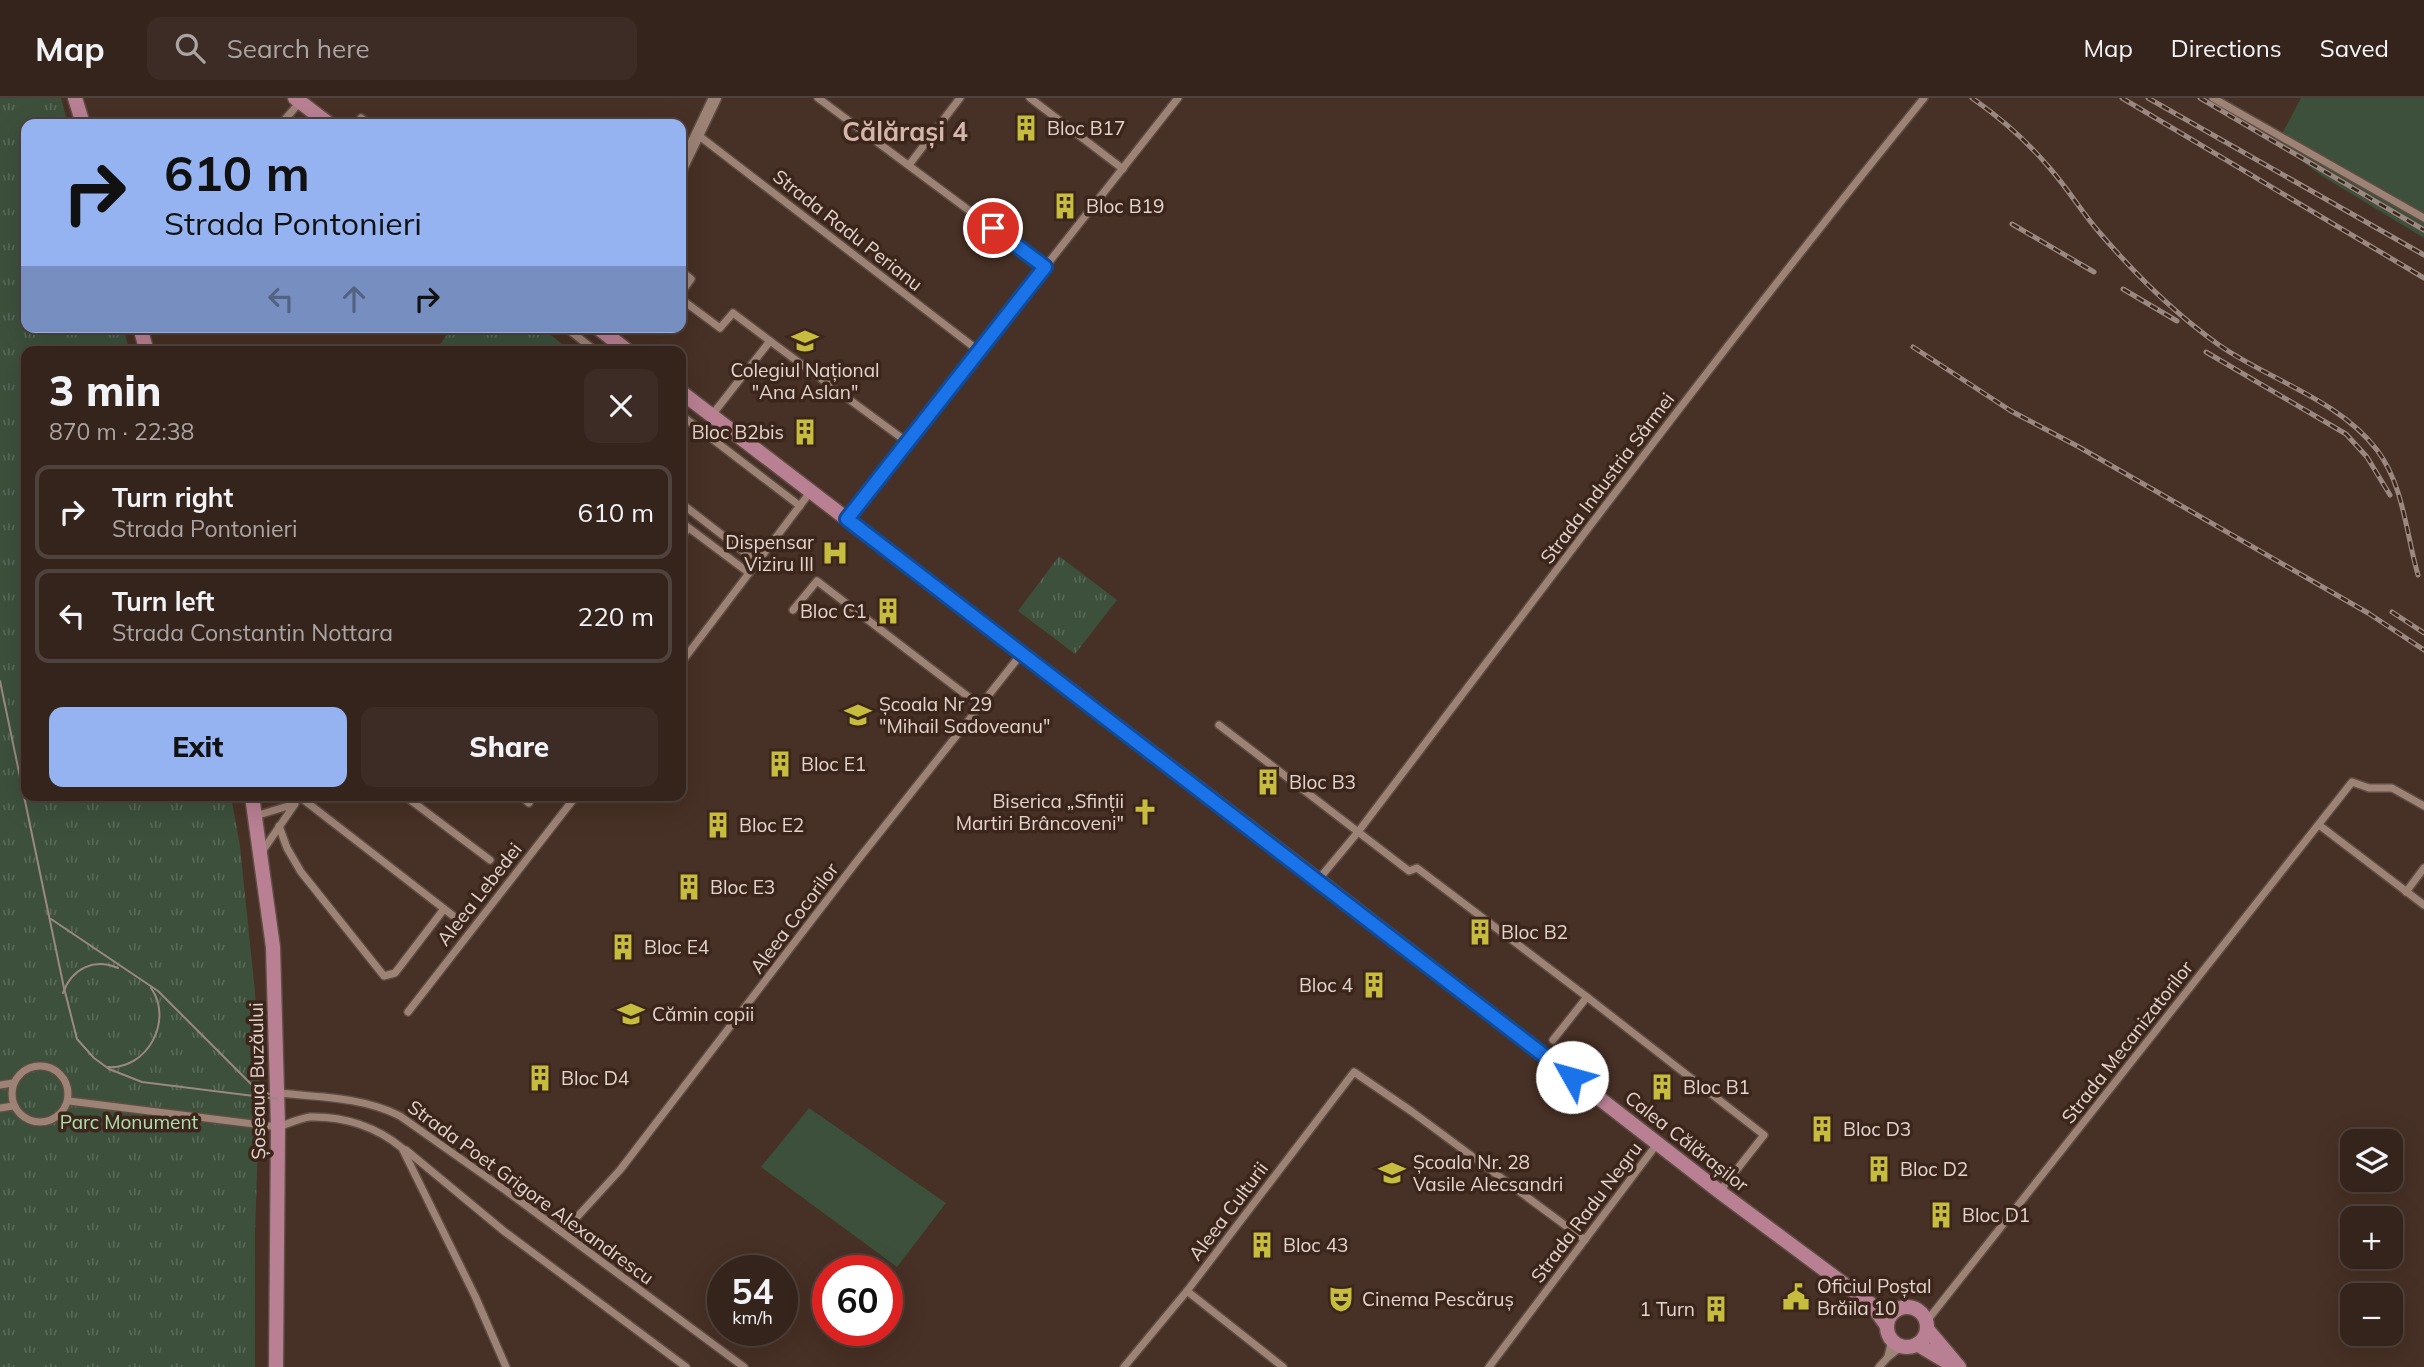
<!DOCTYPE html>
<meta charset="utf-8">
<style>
:root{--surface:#35241c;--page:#3d2c25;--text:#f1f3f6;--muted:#aaa4a3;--line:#4f413b;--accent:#95b2f1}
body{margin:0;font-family:Mulish,sans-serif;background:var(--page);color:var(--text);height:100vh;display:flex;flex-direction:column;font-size:26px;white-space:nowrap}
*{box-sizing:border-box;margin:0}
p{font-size:23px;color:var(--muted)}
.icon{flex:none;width:38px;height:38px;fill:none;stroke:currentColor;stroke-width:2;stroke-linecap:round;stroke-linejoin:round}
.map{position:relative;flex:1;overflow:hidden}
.drawer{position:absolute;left:21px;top:248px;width:665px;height:455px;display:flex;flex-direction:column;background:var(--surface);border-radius:14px;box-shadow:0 7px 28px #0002,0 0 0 2px var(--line)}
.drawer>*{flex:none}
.guide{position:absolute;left:21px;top:21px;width:665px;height:214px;border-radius:14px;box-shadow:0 7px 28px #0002,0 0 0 2px var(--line);background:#95b2f1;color:#111;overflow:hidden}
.tools{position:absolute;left:2340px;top:1031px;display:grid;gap:14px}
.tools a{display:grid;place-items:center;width:63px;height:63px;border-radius:14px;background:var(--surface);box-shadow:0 7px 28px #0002,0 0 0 2px var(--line);font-size:35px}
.speed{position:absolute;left:707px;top:1157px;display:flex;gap:14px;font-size:35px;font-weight:700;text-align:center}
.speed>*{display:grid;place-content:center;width:91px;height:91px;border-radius:50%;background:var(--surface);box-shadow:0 7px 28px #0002,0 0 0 2px var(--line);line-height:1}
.speed small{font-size:18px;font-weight:400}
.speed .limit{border:10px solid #d22;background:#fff;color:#111}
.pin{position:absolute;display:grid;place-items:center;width:60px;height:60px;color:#fff;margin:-30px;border:4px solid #fff;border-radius:50%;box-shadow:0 2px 7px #0007}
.me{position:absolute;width:77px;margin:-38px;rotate:308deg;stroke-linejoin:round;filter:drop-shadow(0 0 5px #0008)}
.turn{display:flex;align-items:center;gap:24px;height:147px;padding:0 28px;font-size:32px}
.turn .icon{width:91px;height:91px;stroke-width:2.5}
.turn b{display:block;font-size:49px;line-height:60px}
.lanes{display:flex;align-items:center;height:66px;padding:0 28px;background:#0003;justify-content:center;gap:35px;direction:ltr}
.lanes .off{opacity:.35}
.round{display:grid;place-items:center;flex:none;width:74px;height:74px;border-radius:14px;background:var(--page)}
.head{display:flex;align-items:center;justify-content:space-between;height:119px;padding:0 28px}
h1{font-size:42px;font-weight:800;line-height:52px}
.action{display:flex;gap:14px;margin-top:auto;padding:14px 28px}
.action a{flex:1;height:80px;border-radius:14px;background:var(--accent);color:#111;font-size:28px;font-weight:800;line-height:80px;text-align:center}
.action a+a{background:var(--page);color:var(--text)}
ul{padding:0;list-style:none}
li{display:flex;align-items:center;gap:21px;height:94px;margin:0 14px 10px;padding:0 14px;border:4px solid var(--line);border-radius:14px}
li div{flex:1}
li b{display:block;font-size:26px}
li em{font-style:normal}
header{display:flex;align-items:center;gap:42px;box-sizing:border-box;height:98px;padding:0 35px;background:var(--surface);border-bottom:2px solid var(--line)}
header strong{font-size:33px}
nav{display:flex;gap:38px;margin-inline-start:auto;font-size:24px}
.search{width:490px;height:63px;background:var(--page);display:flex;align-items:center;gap:18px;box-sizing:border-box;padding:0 24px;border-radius:14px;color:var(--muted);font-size:26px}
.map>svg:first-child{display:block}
.green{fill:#3c503c}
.park{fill:url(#park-tufts)}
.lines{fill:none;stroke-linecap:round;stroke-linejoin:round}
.minor-casing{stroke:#5f4c43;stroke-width:10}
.tertiary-casing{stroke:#5f4c43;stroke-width:15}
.primary-casing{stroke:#5f4c43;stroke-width:17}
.minor{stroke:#9d8276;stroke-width:7}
.tertiary{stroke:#9d8276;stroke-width:12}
.primary{stroke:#b98093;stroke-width:14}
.tram{stroke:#9b8880;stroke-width:2}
.rail-casing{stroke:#9b8880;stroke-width:5}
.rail{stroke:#3c261b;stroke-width:2.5;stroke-dasharray:8;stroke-linecap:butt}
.route-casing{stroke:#114b97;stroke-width:18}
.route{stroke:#1a73e8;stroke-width:12}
.labels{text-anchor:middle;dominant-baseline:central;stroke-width:7;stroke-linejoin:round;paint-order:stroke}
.poi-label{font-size:19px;fill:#e3d4cd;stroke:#3c261b;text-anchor:start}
.street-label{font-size:19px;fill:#e3d4cd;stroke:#3c261b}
.park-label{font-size:19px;fill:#ade0ad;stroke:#3c261b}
.district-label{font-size:26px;font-weight:bold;fill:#d4b7aa;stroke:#3c261b}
</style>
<header>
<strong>Map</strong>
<div class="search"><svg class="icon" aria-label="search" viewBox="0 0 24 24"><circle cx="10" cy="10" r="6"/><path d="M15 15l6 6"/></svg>Search here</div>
<nav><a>Map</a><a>Directions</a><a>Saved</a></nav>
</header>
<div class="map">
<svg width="2424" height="1269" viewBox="0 0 2424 1269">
<defs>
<pattern id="park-tufts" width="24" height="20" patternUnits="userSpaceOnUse" patternTransform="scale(1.75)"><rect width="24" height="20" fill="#3c503c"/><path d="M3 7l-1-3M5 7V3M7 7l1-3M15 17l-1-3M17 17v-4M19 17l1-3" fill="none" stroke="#586857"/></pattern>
</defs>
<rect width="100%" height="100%" fill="#473025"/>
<!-- green -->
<g class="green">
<path d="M 2301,0 L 2424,0 L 2424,140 L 2322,78 L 2277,45 Z"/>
<path d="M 809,1010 L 946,1105 L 897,1169 L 761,1069 Z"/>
</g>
<!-- park -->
<g class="park">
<path d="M 0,0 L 61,0 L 68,26 L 26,26 L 26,229 L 123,229 L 130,254 L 26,254 L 26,698 L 231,698 L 240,748 L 255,894 L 260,988 L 255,1135 L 255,1269 L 0,1269 Z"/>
<path d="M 452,229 L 541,229 L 572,254 L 446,254 L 439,248 Z"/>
<path d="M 1059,458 L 1117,502 L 1075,556 L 1018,513 Z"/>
</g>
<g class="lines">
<!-- minor casing -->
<g class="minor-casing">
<g id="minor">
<path d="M 818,0 L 1045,169"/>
<path d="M 1030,0 L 1123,71"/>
<path d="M 2213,0 L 2424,120"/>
<path d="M 361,20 L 369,26"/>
<path d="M 281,26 L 300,4"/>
<path d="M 698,37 L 979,253"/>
<path d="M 909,67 L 960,0"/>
<path d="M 681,173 L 691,181 L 681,195"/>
<path d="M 681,201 L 720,230 L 733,215 L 770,243 L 712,317"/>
<path d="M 565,229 L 597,254"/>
<path d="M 770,243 L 907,344"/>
<path d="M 681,317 L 800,408"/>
<path d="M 681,405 L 757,464"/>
<path d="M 847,421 L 1178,0"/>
<path d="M 681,424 L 749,475"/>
<path d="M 681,440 L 688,430"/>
<path d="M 793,512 L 817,483 L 979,607"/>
<path d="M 681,565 L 811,393"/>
<path d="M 1219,627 L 1409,773 L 1417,770 L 1587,899 L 1553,942"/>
<path d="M 405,698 L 490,762"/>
<path d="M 521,698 L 529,705"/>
<path d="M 300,699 L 456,820"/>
<path d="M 255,718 L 295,706 L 261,755"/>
<path d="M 2319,727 L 2424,807"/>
<path d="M 279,728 L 287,750 L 301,774 L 384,878 L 395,875 L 444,811"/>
<path d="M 1318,782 L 1358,734 C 1545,488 1729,240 1924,0"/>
<path d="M 2406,794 L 2424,770"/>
<path d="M 1587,899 L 1764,1037 L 1720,1093"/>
<path d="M 408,914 L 576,698"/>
<circle cx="40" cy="996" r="28"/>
<path d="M 0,987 L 13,985"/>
<path d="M 278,995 C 319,999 363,999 400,1018 L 505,1092 L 744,1269"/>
<path d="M 69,1003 L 278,1029 C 288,1026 300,1020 310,1019 C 344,1018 377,1029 402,1050 L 475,1198 L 506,1269"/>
<path d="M 0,1010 L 13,1008"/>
<path d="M 406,1052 L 505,1134 L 686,1269"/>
<path d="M 558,1131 L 578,1118 L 620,1072 L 857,763 L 1022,555"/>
<path d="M 1187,1193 L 1283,1269"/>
<path d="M 1926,1224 L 2352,684 L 2369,690 L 2392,690 L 2424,708"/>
<path d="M 1888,1258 L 1892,1242"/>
<path d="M 1124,1269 L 1187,1193 L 1354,974 L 1411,1013 L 1585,1142"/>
<path d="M 1489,1269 L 1657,1046"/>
<path d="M 1879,1269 L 1888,1259 L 1902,1248"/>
</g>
</g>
<!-- tertiary casing -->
<g class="tertiary-casing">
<path id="tertiary" d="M 681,71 L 715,0"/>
</g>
<!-- primary casing -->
<g class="primary-casing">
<g id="primary">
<path d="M 75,0 L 83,26"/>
<path d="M 295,0 L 329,26"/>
<path d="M 140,229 L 147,254"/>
<path d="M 597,229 L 629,254"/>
<path d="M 681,294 L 1318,782 L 1720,1094 L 1872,1207 L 1887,1228"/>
<path d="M 252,698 L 273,849 L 278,1029 L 276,1269"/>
<circle cx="1907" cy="1229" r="20"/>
<path d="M 1927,1231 L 1959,1269"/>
<path d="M 1917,1246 L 1952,1267"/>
</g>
</g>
<!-- minor -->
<use href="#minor" class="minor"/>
<!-- tertiary -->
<use href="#tertiary" class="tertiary"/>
<!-- primary -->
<use href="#primary" class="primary"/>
<!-- tram -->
<g class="tram">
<path d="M 0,583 L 64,890 L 77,941 L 94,960 L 109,971 L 142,984 L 278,1001"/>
<path d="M 51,821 L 158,893 L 253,988 L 269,996"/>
<path d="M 63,895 C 72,870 94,860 118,870"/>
<path d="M 108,969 C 147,972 174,922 151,890"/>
</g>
<!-- rail casing -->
<g class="rail-casing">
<g id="rail">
<path d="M 1972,0 C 1999,19 2025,41 2047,67 C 2066,88 2081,113 2099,134 C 2134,175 2174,215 2219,247 C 2269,282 2338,301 2377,352 C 2404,388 2406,436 2418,477"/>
<path d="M 2122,0 L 2424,180"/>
<path d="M 2148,0 L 2424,157"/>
<path d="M 2200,0 L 2424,132"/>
<path d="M 2012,126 L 2094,174"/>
<path d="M 2123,191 L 2177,223"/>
<path d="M 1913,249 L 2011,313 L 2079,349 L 2368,515 L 2424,552"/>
<path d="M 2206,254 L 2346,336 L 2367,359 L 2390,397"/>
<path d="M 2392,514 L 2424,535"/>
</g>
</g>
<!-- rail -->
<use href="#rail" class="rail"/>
</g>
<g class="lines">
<!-- route casing -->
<g class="route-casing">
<path id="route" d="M 993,130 L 1045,169 L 847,421 L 1572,979"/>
</g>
<!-- route -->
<use href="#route" class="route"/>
</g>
<!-- icons -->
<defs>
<g id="building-bare" transform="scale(2.1)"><path d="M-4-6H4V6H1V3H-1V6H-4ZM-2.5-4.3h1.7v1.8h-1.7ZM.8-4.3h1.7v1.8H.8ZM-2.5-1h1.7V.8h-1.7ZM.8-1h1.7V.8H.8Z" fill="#c6bc3d" stroke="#3c261b" stroke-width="2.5" paint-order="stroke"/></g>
<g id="university-bare" transform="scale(2.1)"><path d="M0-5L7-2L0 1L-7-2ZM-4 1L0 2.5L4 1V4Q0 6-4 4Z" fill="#c6bc3d" stroke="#3c261b" stroke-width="2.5" paint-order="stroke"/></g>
<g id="hospital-bare" transform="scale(2.1)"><path d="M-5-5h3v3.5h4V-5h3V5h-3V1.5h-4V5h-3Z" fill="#c6bc3d" stroke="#3c261b" stroke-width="2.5" paint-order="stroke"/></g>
<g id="school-bare" transform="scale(2.1)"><path d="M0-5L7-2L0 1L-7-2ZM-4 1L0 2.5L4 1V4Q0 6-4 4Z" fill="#c6bc3d" stroke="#3c261b" stroke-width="2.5" paint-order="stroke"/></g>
<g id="church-bare" transform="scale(2.1)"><path d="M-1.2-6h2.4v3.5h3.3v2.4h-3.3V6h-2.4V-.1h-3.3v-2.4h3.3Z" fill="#c6bc3d" stroke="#3c261b" stroke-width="2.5" paint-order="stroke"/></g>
<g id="civic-bare" transform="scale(2.1)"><path d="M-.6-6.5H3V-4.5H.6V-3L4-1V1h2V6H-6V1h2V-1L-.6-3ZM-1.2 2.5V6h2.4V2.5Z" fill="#c6bc3d" stroke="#3c261b" stroke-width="2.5" paint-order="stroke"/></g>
<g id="theatre-bare" transform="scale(2.1)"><path d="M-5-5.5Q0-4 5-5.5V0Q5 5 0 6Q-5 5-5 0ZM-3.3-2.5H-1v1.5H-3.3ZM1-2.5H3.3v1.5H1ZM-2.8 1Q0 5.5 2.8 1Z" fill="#c6bc3d" stroke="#3c261b" stroke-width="2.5" paint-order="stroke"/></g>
</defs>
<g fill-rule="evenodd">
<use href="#building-bare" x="1026" y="30"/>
<use href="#building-bare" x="1065" y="108"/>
<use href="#university-bare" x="805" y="243"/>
<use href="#building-bare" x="805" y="334"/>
<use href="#hospital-bare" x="835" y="455"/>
<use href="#building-bare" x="888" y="513"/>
<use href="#school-bare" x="858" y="617"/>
<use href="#building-bare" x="780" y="666"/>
<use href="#building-bare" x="1268" y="684"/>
<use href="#church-bare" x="1145" y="714"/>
<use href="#building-bare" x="718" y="727"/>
<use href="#building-bare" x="689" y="789"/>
<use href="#building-bare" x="1480" y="834"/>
<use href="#building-bare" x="623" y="849"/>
<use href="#building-bare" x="1374" y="887"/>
<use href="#school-bare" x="631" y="916"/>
<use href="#building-bare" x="540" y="980"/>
<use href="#building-bare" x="1662" y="989"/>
<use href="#building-bare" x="1822" y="1031"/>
<use href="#building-bare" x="1879" y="1071"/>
<use href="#school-bare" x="1392" y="1075"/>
<use href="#building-bare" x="1941" y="1117"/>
<use href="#building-bare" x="1262" y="1147"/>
<use href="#civic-bare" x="1796" y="1199"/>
<use href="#theatre-bare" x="1341" y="1201"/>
<use href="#building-bare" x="1716" y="1211"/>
</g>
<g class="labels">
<!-- poi labels -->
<g class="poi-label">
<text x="1047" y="30">Bloc B17</text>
<text x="1086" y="108">Bloc B19</text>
<text x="805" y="272" text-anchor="middle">Colegiul Național<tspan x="805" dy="22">"Ana Aslan"</tspan></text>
<text x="784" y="334" text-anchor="end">Bloc B2bis</text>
<text x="814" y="444" text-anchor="end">Dispensar<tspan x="814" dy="22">Viziru III</tspan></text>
<text x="867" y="513" text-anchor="end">Bloc C1</text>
<text x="879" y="606">Școala Nr 29<tspan x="879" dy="22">"Mihail Sadoveanu"</tspan></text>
<text x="801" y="666">Bloc E1</text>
<text x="1289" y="684">Bloc B3</text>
<text x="1124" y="703" text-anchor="end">Biserica „Sfinții<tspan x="1124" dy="22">Martiri Brâncoveni"</tspan></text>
<text x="739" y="727">Bloc E2</text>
<text x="710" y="789">Bloc E3</text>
<text x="1501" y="834">Bloc B2</text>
<text x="644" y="849">Bloc E4</text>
<text x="1353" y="887" text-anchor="end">Bloc 4</text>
<text x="652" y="916">Cămin copii</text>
<text x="561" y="980">Bloc D4</text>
<text x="1683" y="989">Bloc B1</text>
<text x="1843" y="1031">Bloc D3</text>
<text x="1413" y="1064">Școala Nr. 28<tspan x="1413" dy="22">Vasile Alecsandri</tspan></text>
<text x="1900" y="1071">Bloc D2</text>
<text x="1962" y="1117">Bloc D1</text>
<text x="1283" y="1147">Bloc 43</text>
<text x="1817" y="1188">Oficiul Poștal<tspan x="1817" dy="22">Brăila 10</tspan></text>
<text x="1362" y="1201">Cinema Pescăruș</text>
<text x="1695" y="1211" text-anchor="end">1 Turn</text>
</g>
<!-- street labels -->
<g class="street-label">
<text transform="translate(848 132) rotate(38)">Strada Radu Perianu</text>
<text transform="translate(1607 380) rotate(-53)">Strada Industria Sârmei</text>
<text transform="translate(479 796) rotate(-52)">Aleea Lebedei</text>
<text transform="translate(794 820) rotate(-53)">Aleea Cocorilor</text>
<text transform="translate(2127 944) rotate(-52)">Strada Mecanizatorilor</text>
<text transform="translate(257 983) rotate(-91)">Șoseaua Buzăului</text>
<text transform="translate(1687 1043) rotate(38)">Calea Călărașilor</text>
<text transform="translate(531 1094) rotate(36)">Strada Poet Grigore Alexandrescu</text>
<text transform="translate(1228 1113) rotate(-53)">Aleea Culturii</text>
<text transform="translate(1586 1114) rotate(-53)">Strada Radu Negru</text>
</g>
<!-- park labels -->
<g class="park-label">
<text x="129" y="1024">Parc Monument</text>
</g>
<!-- district labels -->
<g class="district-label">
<text x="905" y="33">Călărași 4</text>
</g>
</g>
</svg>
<div class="tools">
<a><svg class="icon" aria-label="layers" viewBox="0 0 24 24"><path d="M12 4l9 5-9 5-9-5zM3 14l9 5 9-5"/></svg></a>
<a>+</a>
<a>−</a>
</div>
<div class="speed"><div>54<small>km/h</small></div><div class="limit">60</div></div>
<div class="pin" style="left:993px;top:130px;background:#d93025"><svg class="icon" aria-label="arrive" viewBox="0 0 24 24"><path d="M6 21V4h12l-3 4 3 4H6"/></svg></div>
<svg class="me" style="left:1572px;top:979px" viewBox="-20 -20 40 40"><circle r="19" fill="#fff"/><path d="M0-13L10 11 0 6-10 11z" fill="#1a73e8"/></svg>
<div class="guide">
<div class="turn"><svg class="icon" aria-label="right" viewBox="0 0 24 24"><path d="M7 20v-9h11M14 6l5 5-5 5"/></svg><div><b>610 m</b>Strada Pontonieri</div></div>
<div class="lanes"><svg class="icon off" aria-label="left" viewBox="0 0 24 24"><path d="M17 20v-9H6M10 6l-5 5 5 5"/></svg><svg class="icon off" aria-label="ahead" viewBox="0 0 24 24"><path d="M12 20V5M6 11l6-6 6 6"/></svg><svg class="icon" aria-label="right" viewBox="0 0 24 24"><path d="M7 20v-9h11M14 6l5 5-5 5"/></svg></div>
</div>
<section class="drawer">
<div class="head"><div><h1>3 min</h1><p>870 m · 22:38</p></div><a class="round"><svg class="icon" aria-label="close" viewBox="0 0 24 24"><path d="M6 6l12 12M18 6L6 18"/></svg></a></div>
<ul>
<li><svg class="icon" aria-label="right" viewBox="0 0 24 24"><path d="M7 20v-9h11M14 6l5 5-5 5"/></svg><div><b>Turn right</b><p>Strada Pontonieri</p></div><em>610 m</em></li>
<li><svg class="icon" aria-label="left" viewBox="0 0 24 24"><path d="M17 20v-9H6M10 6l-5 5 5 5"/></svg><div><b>Turn left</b><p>Strada Constantin Nottara</p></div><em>220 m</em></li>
</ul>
<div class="action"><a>Exit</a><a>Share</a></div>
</section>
</div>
